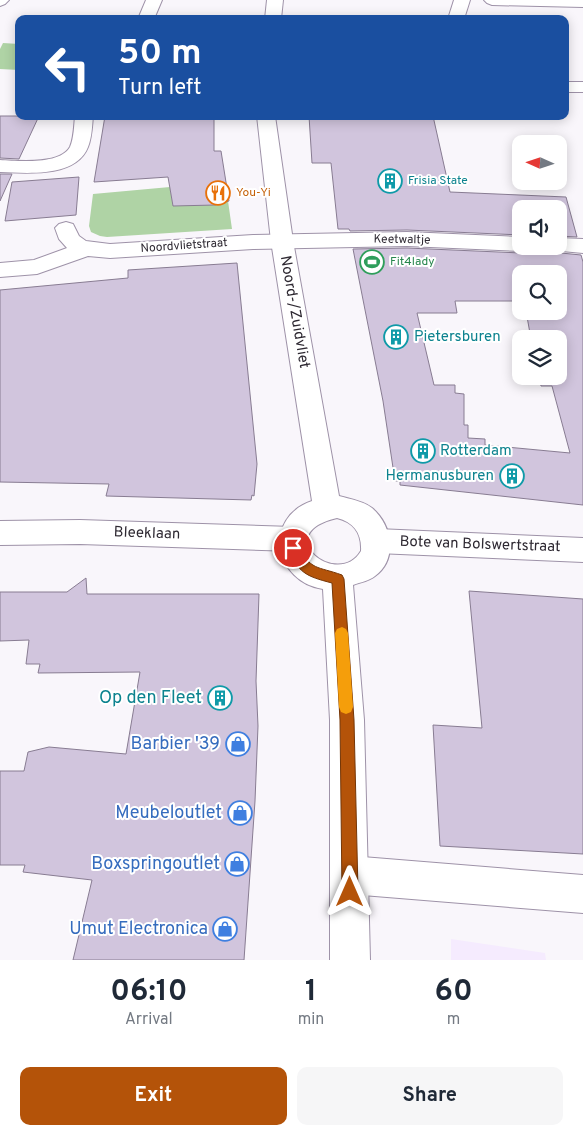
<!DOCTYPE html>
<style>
:root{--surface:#fff;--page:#f6f6f7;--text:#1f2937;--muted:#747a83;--accent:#b45309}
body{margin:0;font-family:Overpass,sans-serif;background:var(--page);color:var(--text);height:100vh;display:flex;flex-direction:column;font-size:19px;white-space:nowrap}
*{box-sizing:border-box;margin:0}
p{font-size:16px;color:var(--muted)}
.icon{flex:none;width:28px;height:28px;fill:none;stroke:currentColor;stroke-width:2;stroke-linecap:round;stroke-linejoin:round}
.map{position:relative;height:960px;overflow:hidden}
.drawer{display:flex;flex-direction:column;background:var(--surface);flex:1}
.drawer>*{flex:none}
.hud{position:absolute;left:15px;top:15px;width:554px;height:105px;border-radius:10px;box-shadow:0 2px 12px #0003;background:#1a4fa0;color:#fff;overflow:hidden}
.needle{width:32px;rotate:273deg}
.controls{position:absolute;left:512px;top:135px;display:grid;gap:10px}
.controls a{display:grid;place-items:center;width:55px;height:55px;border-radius:10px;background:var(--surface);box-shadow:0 2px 12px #0003;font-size:25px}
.pin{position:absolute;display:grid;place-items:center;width:42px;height:42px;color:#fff;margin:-21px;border:2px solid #fff;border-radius:50%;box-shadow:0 1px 5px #0007}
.me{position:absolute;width:55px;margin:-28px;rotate:0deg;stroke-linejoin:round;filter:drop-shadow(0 0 4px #0008)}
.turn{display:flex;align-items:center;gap:18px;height:105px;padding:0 20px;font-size:22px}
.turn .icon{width:65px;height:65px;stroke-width:2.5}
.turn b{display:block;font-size:35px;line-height:42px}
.eta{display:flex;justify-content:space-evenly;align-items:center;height:85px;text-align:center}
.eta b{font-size:30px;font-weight:700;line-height:35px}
.action{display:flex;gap:10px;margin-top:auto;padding:10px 20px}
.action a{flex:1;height:58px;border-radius:10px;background:var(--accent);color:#fff;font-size:20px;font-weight:700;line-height:58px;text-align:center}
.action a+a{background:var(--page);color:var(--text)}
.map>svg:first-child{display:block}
.built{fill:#f5ebfe}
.green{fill:#afd3a5}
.building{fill:#d1c5dd;stroke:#887c92;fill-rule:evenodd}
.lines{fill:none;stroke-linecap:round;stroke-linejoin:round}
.minor-casing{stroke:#9e92a8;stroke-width:2}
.major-casing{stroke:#9e92a8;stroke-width:2}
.minor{fill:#fff;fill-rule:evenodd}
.major{fill:#fff;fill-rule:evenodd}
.route{fill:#b45309;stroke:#753606}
.slow{fill:#f59e0b}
.labels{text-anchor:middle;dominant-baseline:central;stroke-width:4;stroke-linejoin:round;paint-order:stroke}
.far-culture-label{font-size:12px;fill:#0d838f;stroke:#fff;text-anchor:start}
.far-food-label{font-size:12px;fill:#c56008;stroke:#fff;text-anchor:start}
.far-street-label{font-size:12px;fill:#2e2932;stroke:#fff}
.far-leisure-label{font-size:12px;fill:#27864d;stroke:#fff;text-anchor:start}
.street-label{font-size:15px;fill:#2e2932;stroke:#fff}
.culture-label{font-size:15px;fill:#0d838f;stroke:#fff;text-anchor:start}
.near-culture-label{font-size:18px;fill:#0d838f;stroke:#fff;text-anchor:end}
.near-shop-label{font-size:18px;fill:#366cbe;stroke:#fff;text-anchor:end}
</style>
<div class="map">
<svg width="583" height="960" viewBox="0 0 583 960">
<rect width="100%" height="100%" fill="#f9f6fb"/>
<!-- built -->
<path class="built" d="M 451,939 L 545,953 L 546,960 L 451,960 Z"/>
<!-- green -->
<g class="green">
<path d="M 3,43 L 19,44 L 19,70 L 0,69 L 0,49 Z"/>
<path d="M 170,187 L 173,206 L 228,201 L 232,229 L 107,237 L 100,236 L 91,232 L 89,226 L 93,194 Z"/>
</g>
<!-- building -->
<g class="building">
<path d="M 0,116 L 39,116 L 19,159 L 0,158 Z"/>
<path d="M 105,116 L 214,116 L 214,151 L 221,151 L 229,201 L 215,205 L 173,206 L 168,177 L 94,182 Z"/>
<path d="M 309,116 L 433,116 L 450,192 L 566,197 L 577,237 L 559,236 L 559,209 L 521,209 L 521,235 L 407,230 L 350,231 L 349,229 L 338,229 L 331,163 L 312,163 Z"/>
<path d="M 0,174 L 12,174 L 0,201 Z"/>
<path d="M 79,177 L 76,215 L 5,221 L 12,182 Z"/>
<path d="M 532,246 L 547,246 L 551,252 L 581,255 L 583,262 L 583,505 L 400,485 L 400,481 L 395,481 L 383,401 L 353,249 L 407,248 L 521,253 ZM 521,274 L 559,274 L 559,311 L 526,311 L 531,339 L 559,339 L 559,376 L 539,376 L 541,386 L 552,386 L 570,453 L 485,445 L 485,439 L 468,438 L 468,425 L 464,425 L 464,394 L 455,393 L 455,385 L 434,385 L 417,313 L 457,313 L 455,301 L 521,301 Z"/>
<path d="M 237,263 L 257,464 L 254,496 L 252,495 L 251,500 L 106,496 L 109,484 L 0,482 L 0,290 L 128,278 L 128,270 Z"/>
<path d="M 86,578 L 87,594 L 259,594 L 256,681 L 258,726 L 255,801 L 244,960 L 73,960 L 92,880 L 23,872 L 25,865 L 0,865 L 0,771 L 24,771 L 28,752 L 49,747 L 126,754 L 140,672 L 38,673 L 40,664 L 26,664 L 29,640 L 0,641 L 0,592 L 67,592 Z"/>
<path d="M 469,591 L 583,599 L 583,854 L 440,846 L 433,725 L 482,728 Z"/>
</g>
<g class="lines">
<!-- minor casing -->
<g class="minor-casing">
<g id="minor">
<path d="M 0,0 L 9,0 L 5,4 L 0,6 Z"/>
<path d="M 146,0 L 162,0 L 154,19 L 138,19 Z"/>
<path d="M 454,0 L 470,0 L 464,19 L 448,19 Z"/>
<path d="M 484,0 L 583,0 L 583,7 L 492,5 L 487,3 Z"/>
<rect x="565" y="82" width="18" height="10"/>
<path d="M 75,116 L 93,116 C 92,126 92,137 88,147 C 76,178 27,173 0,172 L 0,160 C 18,161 60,165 70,147 C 74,138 74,126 75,116 Z"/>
<path d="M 66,222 L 73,224 L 79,236 L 86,241 L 110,244 L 253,235 L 407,232 L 521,237 L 521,246 L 530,246 L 521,251 L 407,246 L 253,249 L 110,258 L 88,256 L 37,274 L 0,277 L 0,263 L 34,260 L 67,248 L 59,239 L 55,228 L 59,224 Z"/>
<path d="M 559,238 L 583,239 L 583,253 L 551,250 L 549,246 L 559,246 Z"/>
<path d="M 80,520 L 293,527 L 303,530 L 308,539 L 303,548 L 293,551 L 80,544 L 0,545 L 0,521 Z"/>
<path d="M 377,529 L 583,538 L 583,562 L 377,553 L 367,550 L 362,541 L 367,532 Z"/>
<path d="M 350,856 L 583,875 L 583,913 L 350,894 L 337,888 L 331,875 L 337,862 Z"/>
</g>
</g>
<!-- major casing -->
<g class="major-casing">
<g id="major">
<path d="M 267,0 L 283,0 L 281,19 L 265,19 Z"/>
<path d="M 257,116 L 275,116 L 293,241 L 339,496 C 350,499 363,501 372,508 C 392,525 398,559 375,576 C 369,581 361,582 353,585 L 364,720 L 370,960 L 330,960 L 330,720 L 323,589 C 275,582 262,518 312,501 L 271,241 ZM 337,518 C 354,522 362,534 361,551 C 338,590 268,534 337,518 Z"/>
</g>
</g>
<!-- minor -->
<use href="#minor" class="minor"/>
<!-- major -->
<use href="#major" class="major"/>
</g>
<!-- route -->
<path class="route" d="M 293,543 L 297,545 C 311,571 317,566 342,575 L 344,579 L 354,720 L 358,892 L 356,897 L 350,900 L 345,897 L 342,892 L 340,720 L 332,583 C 305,576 299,573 287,548 L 288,545 Z"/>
<!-- slow -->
<path class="slow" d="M 342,627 L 346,629 L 348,633 L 353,707 L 351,712 L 346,714 L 341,712 L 339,707 L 335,633 L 337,629 Z"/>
<!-- icons -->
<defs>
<g id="building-ring" transform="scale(1.25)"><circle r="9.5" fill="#fff" stroke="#0f9aa8" stroke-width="1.5"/><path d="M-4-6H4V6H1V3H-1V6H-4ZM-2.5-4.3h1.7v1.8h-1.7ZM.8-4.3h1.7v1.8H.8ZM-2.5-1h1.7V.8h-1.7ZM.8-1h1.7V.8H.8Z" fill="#0f9aa8"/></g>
<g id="restaurant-ring" transform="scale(1.25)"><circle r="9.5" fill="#fff" stroke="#e8710a" stroke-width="1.5"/><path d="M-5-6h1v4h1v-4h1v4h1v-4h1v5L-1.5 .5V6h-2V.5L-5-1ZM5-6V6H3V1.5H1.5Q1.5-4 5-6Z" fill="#e8710a"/></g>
<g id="stadium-ring" transform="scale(1.25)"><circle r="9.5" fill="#fff" stroke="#2e9e5b" stroke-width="1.5"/><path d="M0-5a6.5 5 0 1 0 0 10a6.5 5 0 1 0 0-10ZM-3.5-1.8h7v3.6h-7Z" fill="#2e9e5b"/></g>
<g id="shop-ring" transform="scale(1.25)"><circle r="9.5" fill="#fff" stroke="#3f7fe0" stroke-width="1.5"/><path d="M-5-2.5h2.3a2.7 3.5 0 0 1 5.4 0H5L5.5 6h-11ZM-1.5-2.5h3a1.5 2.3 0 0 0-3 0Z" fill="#3f7fe0"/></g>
</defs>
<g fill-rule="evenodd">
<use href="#building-ring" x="390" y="181"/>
<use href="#restaurant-ring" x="218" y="193"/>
<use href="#stadium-ring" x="372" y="262"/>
<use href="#building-ring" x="396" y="337"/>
<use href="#building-ring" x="423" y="451"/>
<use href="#building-ring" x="512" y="476"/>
<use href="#building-ring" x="220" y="698"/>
<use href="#shop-ring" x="238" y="744"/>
<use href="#shop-ring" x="240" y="813"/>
<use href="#shop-ring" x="237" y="864"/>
<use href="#shop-ring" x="225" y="929"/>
</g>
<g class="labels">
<!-- far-culture labels -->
<g class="far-culture-label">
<text x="408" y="181">Frisia State</text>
</g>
<!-- far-food labels -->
<g class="far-food-label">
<text x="236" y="193">You-Yi</text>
</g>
<!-- far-street labels -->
<g class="far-street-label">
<text transform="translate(402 240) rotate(1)">Keetwaltje</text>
<text transform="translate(184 246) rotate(-4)">Noordvlietstraat</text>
</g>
<!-- far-leisure labels -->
<g class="far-leisure-label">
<text x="390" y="262">Fit4lady</text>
</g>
<!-- street labels -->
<g class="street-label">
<text transform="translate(294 312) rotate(80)">Noord-/Zuidvliet</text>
<text transform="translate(147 534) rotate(2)">Bleeklaan</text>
<text transform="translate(480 545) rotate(2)">Bote van Bolswertstraat</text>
</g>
<!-- culture labels -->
<g class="culture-label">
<text x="414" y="337">Pietersburen</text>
<text x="440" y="451">Rotterdam</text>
<text x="494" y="476" text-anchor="end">Hermanusburen</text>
</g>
<!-- near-culture labels -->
<g class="near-culture-label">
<text x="202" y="698">Op den Fleet</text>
</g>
<!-- near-shop labels -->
<g class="near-shop-label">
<text x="220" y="744">Barbier '39</text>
<text x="222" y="813">Meubeloutlet</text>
<text x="220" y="864">Boxspringoutlet</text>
<text x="208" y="929">Umut Electronica</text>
</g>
</g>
</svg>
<div class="controls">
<a><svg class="needle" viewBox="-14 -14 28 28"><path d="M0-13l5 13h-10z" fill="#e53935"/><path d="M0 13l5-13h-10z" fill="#747a83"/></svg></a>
<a><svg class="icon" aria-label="sound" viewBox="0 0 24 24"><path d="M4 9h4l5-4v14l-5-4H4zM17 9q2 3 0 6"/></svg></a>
<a><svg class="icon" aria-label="search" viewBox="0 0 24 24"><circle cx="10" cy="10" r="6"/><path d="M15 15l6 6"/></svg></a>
<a><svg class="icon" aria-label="layers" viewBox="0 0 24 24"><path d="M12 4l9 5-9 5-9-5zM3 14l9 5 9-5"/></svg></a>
</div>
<div class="pin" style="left:293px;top:548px;background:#d93025"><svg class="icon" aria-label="arrive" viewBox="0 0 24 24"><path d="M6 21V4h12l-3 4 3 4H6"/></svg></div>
<svg class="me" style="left:350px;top:892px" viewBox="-20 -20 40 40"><path d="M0-17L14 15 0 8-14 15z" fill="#b45309" stroke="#fff" stroke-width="4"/></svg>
<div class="hud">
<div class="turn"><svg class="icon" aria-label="left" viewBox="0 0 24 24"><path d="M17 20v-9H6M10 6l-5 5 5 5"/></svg><div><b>50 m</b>Turn left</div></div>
</div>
</div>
<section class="drawer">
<div class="eta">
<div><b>06:10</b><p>Arrival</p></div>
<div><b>1</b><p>min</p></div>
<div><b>60</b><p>m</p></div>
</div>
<div class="action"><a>Exit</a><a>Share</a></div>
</section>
